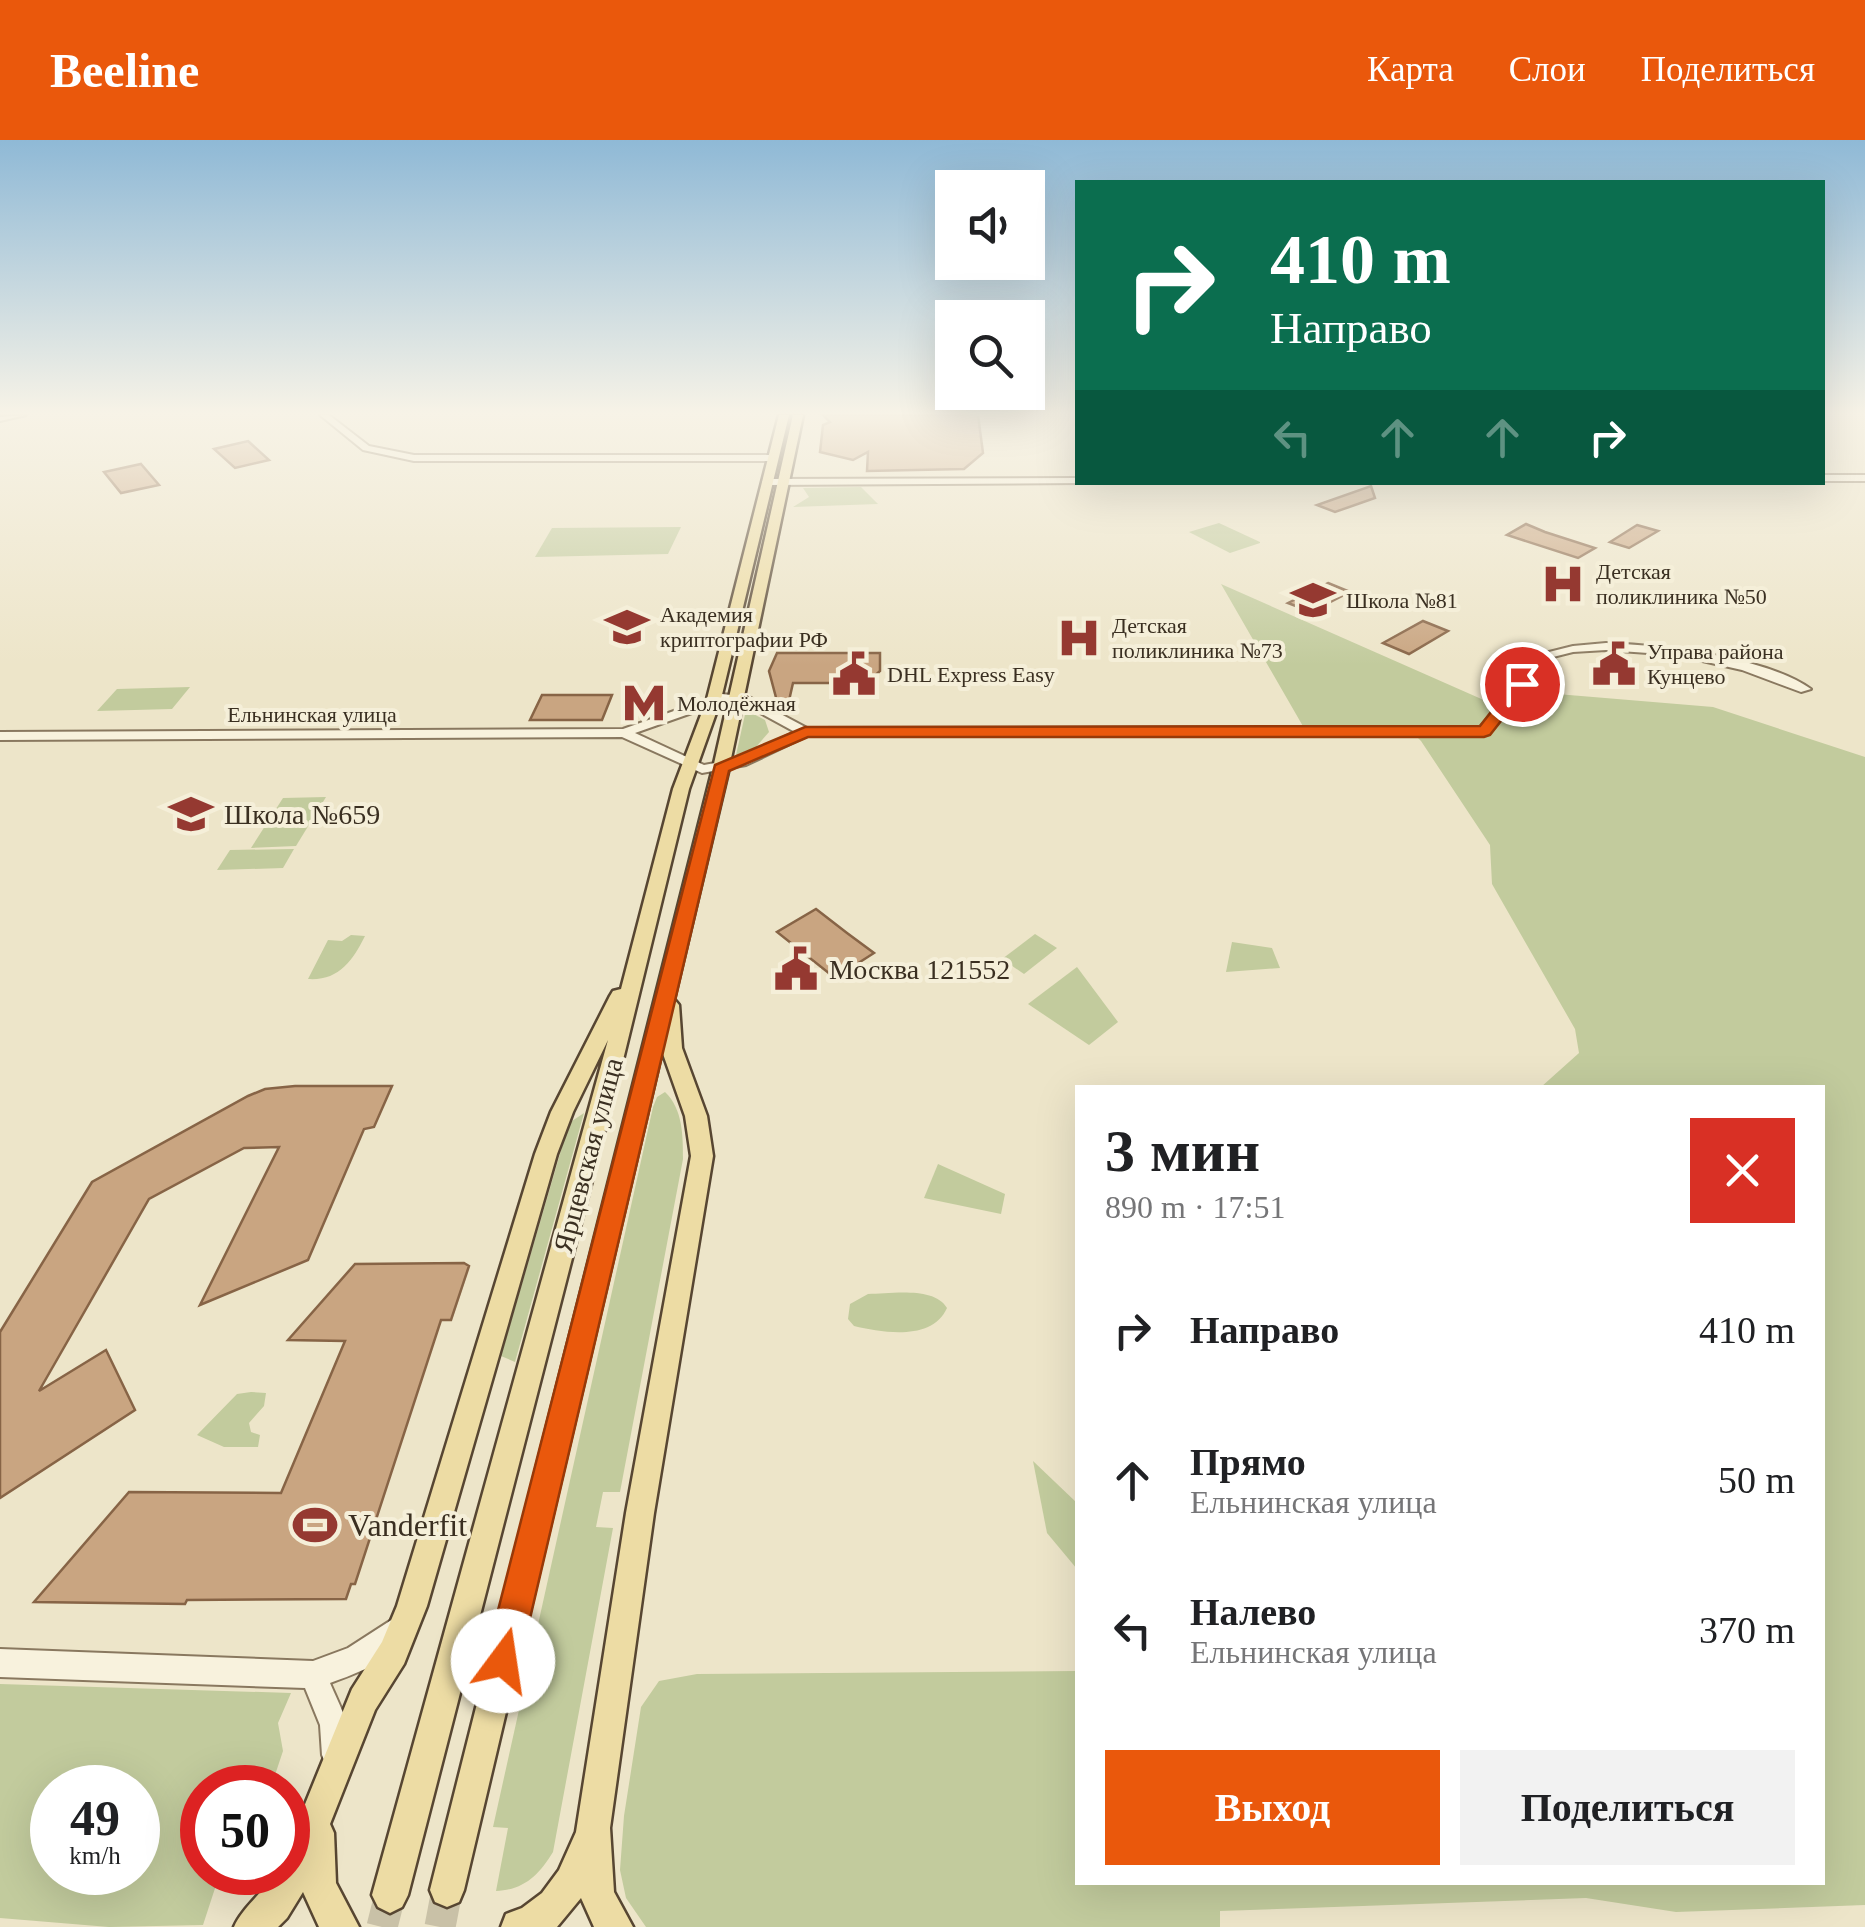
<!DOCTYPE html>
<html lang="ru">
<meta charset="utf-8">
<style>
:root{--surface:#fff;--page:#f2f2f2;--text:#202124;--muted:#757577;--accent:#ea580c}
body{margin:0;font-family:"Times New Roman",serif;background:var(--page);color:var(--text);height:100vh;display:flex;flex-direction:column;font-size:38px;white-space:nowrap}
*{box-sizing:border-box;margin:0}
p{font-size:32px;color:var(--muted)}
.icon{flex:none;width:55px;height:55px;fill:none;stroke:currentColor;stroke-width:2;stroke-linecap:round;stroke-linejoin:round}
.map{position:relative;flex:1;overflow:hidden}
.sheet{position:absolute;left:1075px;top:945px;width:750px;height:800px;display:flex;flex-direction:column;background:var(--surface);border-radius:0px;box-shadow:0 10px 40px #0002}
.sheet>*{flex:none}
.banner{position:absolute;left:1075px;top:40px;width:750px;height:305px;border-radius:0px;box-shadow:0 10px 40px #0002;background:#0b6e4f;color:#fff;overflow:hidden}
.tools{position:absolute;left:935px;top:30px;display:grid;gap:20px}
.tools a{display:grid;place-items:center;width:110px;height:110px;border-radius:0px;background:var(--surface);box-shadow:0 10px 40px #0002;font-size:50px}
.speed{position:absolute;left:30px;top:1625px;display:flex;gap:20px;font-size:50px;font-weight:700;text-align:center}
.speed>*{display:grid;place-content:center;width:130px;height:130px;border-radius:50%;background:var(--surface);box-shadow:0 10px 40px #0002;line-height:1}
.speed small{font-size:25px;font-weight:400}
.speed .limit{border:15px solid #d22;background:#fff;color:#111}
.pin{position:absolute;display:grid;place-items:center;width:85px;height:85px;color:#fff;margin:-42px;border:5px solid #fff;border-radius:50%;box-shadow:0 2px 10px #0007}
.me{position:absolute;width:110px;margin:-55px;rotate:14deg;stroke-linejoin:round;filter:drop-shadow(0 0 8px #0008)}
.turn{display:flex;align-items:center;gap:35px;height:210px;padding:0 30px;font-size:45px}
.turn .icon{width:130px;height:130px;stroke-width:2.5}
.turn b{display:block;font-size:70px;line-height:85px}
.lanes{display:flex;align-items:center;height:95px;padding:0 30px;background:#0003;justify-content:center;gap:50px;direction:ltr}
.lanes .off{opacity:.35}
.round{display:grid;place-items:center;flex:none;width:105px;height:105px;border-radius:0px;background:var(--page)}
.head{display:flex;align-items:center;justify-content:space-between;height:170px;padding:0 30px}
h1{font-size:60px;font-weight:600;line-height:75px}
.cta{display:flex;gap:20px;margin-top:auto;padding:20px 30px}
.cta a{flex:1;height:115px;border-radius:0px;background:var(--accent);color:#fff;font-size:40px;font-weight:600;line-height:115px;text-align:center}
.cta a+a{background:var(--page);color:var(--text)}
ul{padding:0;list-style:none}
li{display:flex;align-items:center;gap:30px;height:150px;padding:0 30px}
li div{flex:1}
li b{display:block;font-size:38px}
li em{font-style:normal}
header{display:flex;align-items:center;gap:60px;box-sizing:border-box;height:140px;padding:0 50px;background:var(--accent);color:#fff}
header strong{font-size:48px}
nav{display:flex;gap:55px;margin-inline-start:auto;font-size:35px}
.map>svg:first-child{display:block}
.green{fill:#c2cb9d;fill-rule:evenodd}
.building{fill:#c9a581;stroke:#876446;stroke-width:2.5}
.lines{fill:none;stroke-linecap:round;stroke-linejoin:round}
.major-tunnel{stroke:#c9c1a7;stroke-width:31;stroke-dasharray:31 15;stroke-linecap:butt}
.minor-casing{stroke:#89785f;stroke-width:4}
.major-casing{stroke:#574632;stroke-width:5}
.minor{fill:#f8f2dd;fill-rule:evenodd}
.major{fill:#eddca4;fill-rule:evenodd}
.route{fill:#ea580c;stroke:#983908;stroke-width:2.5}
.labels{text-anchor:middle;dominant-baseline:central;stroke-width:8;stroke-linejoin:round;paint-order:stroke}
.far-poi-label{font-size:22px;fill:#3a2f21;stroke:#f5efd9;text-anchor:start}
.far-street-label{font-size:22px;fill:#3a2f21;stroke:#f5efd9}
.poi-label{font-size:28px;fill:#3a2f21;stroke:#f5efd9;text-anchor:start}
.street-label{font-size:28px;fill:#3a2f21;stroke:#f5efd9}
.near-poi-label{font-size:32px;fill:#3a2f21;stroke:#f5efd9;text-anchor:start}
</style>
<header>
<strong>Beeline</strong>
<nav><a>Карта</a><a>Слои</a><a>Поделиться</a></nav>
</header>
<div class="map">
<svg width="1865" height="1787" viewBox="0 0 1865 1787">
<rect width="100%" height="100%" fill="#ede5c9"/>
<!-- green -->
<g class="green">
<path d="M 861,347 L 878,364 L 793,367 L 809,357 L 803,348 Z"/>
<path d="M 1219,383 L 1260,402 L 1260,403 L 1230,413 L 1189,392 Z"/>
<path d="M 681,387 L 668,414 L 535,417 L 552,388 Z"/>
<path d="M 1221,444 L 1495,565 L 1508,550 L 1713,567 L 1865,617 L 1865,1765 L 1676,1772 L 1586,1758 L 1220,1771 L 1220,1787 L 646,1787 L 626,1758 L 620,1730 L 624,1676 L 641,1567 L 659,1541 L 697,1534 L 1077,1531 L 1078,1742 L 1822,1742 L 1822,948 L 1541,947 L 1579,913 L 1575,889 L 1492,744 L 1490,705 L 1421,601 L 1408,588 L 1304,588 Z"/>
<path d="M 190,547 L 172,569 L 97,571 L 117,549 Z"/>
<path d="M 746,570 L 765,580 L 769,592 L 756,607 L 736,615 Z"/>
<path d="M 326,657 L 296,706 L 251,708 L 283,658 Z"/>
<path d="M 294,709 L 283,728 L 217,730 L 230,710 Z"/>
<path d="M 1035,794 L 1057,808 L 1024,834 L 1002,819 Z"/>
<path d="M 351,795 L 365,796 C 352,822 338,841 308,839 L 328,800 L 342,801 Z"/>
<path d="M 1232,802 L 1272,808 L 1280,828 L 1226,832 Z"/>
<path d="M 1077,827 L 1118,882 L 1089,905 L 1028,864 Z"/>
<path d="M 665,952 C 683,969 683,996 683,1019 L 620,1352 L 603,1352 L 596,1387 L 613,1388 L 553,1712 C 539,1735 524,1750 496,1751 L 508,1688 L 493,1687 L 653,967 L 657,957 Z"/>
<path d="M 584,973 L 515,1222 L 501,1216 L 569,983 Z"/>
<path d="M 938,1024 L 1005,1054 L 1001,1074 L 924,1058 Z"/>
<path d="M 868,1154 C 890,1154 934,1146 947,1168 C 932,1201 884,1193 854,1186 L 848,1179 L 850,1164 Z"/>
<path d="M 251,1252 L 266,1253 L 264,1266 L 249,1283 L 251,1292 L 260,1295 L 258,1307 L 224,1307 L 197,1295 L 237,1254 Z"/>
<path d="M 1033,1321 L 1077,1363 L 1077,1429 L 1047,1393 Z"/>
<path d="M 0,1544 L 291,1553 L 278,1583 L 283,1611 L 271,1647 L 202,1648 L 202,1732 L 220,1733 L 203,1785 L 109,1787 L 0,1778 ZM 52,1648 L 138,1648 L 138,1732 L 52,1732 Z"/>
</g>
<!-- building -->
<g class="building">
<path d="M 823,275 L 978,275 L 983,313 L 964,329 L 867,331 L 868,312 L 853,320 L 820,312 L 823,285 L 830,282 Z"/>
<path d="M 248,301 L 269,320 L 235,328 L 214,309 Z"/>
<path d="M 141,324 L 159,345 L 121,353 L 104,332 Z"/>
<path d="M 1371,346 L 1375,358 L 1335,372 L 1317,365 Z"/>
<path d="M 1526,384 L 1545,392 L 1595,408 L 1578,418 L 1507,395 Z"/>
<path d="M 1637,385 L 1658,391 L 1629,408 L 1610,402 Z"/>
<path d="M 1328,443 L 1350,452 L 1311,472 L 1288,463 Z"/>
<path d="M 1423,481 L 1448,491 L 1409,514 L 1383,503 Z"/>
<path d="M 777,513 L 880,513 L 880,531 L 867,543 L 793,543 L 788,565 L 778,565 L 769,531 Z"/>
<path d="M 542,555 L 612,555 L 602,580 L 530,580 Z"/>
<path d="M 816,769 L 847,793 L 874,813 L 835,838 L 777,792 Z"/>
<path d="M 295,946 L 392,946 L 374,987 L 364,989 L 308,1120 L 200,1165 L 279,1007 L 244,1008 L 149,1059 L 39,1251 L 106,1210 L 135,1270 L 0,1358 L 0,1192 L 92,1042 L 248,956 L 265,949 Z"/>
<path d="M 464,1123 L 469,1126 L 451,1180 L 441,1180 L 355,1444 L 351,1444 L 346,1459 L 187,1460 L 185,1464 L 34,1462 L 129,1352 L 281,1353 L 345,1201 L 288,1200 L 355,1124 Z"/>
</g>
<g class="lines">
<!-- major-tunnel -->
<g class="major-tunnel">
<path d="M 382,1787 L 390,1755"/>
<path d="M 440,1787 L 447,1750"/>
</g>
<!-- minor casing -->
<g class="minor-casing">
<g id="minor">
<path d="M 26,275 L 0,281 L 0,277 Z"/>
<path d="M 320,275 L 329,275 L 369,306 L 414,315 L 773,315 L 777,318 L 773,321 L 414,321 L 363,310 Z"/>
<rect x="1822" y="335" width="43" height="6"/>
<path d="M 1078,338 L 1078,342 L 1081,343 L 767,345 L 762,342 L 767,339 Z"/>
<path d="M 1606,503 C 1660,505 1767,517 1811,549 L 1801,552 L 1742,530 L 1676,515 L 1606,510 L 1573,512 L 1549,518 L 1489,594 L 1484,595 L 807,596 L 746,625 L 702,633 L 622,597 L 0,600 L 0,592 L 623,589 L 722,554 L 749,557 L 807,588 L 1480,587 L 1541,514 L 1573,506 ZM 723,562 L 742,563 L 795,592 L 737,619 L 704,625 L 635,593 Z"/>
<path d="M 396,1477 L 405,1481 L 409,1490 C 397,1519 358,1533 330,1543 C 341,1569 358,1597 346,1625 L 336,1629 L 326,1625 L 322,1615 L 320,1585 L 305,1548 L 0,1537 L 0,1509 L 313,1521 L 348,1508 Z"/>
</g>
</g>
<!-- major casing -->
<g class="major-casing">
<g id="major">
<path d="M 779,275 L 789,275 L 721,559 L 689,649 L 622,924 L 408,1755 L 402,1767 L 390,1773 L 378,1767 L 372,1755 L 608,900 L 573,972 L 557,1014 L 427,1466 L 404,1524 L 375,1570 L 330,1684 L 334,1693 L 336,1743 L 359,1787 L 319,1787 L 303,1752 L 287,1778 L 278,1787 L 234,1787 C 242,1768 263,1753 276,1732 L 288,1732 L 288,1706 L 352,1549 L 382,1502 L 397,1466 L 535,1014 L 551,972 L 610,856 L 613,851 L 621,849 L 673,649 L 707,559 Z"/>
<path d="M 793,275 L 803,275 L 729,628 L 674,859 L 679,865 L 682,908 L 707,976 L 713,1016 L 654,1373 L 610,1688 L 614,1752 L 633,1787 L 594,1787 L 581,1758 L 557,1787 L 501,1787 L 506,1774 L 522,1768 L 542,1753 L 559,1730 L 576,1692 L 626,1373 L 691,1016 L 685,976 L 662,911 L 464,1750 L 459,1762 L 447,1767 L 435,1762 L 430,1750 L 713,628 Z"/>
</g>
</g>
<!-- minor -->
<use href="#minor" class="minor"/>
<!-- major -->
<use href="#major" class="major"/>
</g>
<!-- sky -->
<linearGradient id="sky" x2="0" y2="1"><stop stop-color="#8fb9d6"/><stop offset="0.52" stop-color="#f7f3e7"/><stop offset="1" stop-color="#f7f3e7" stop-opacity="0"/></linearGradient>
<rect width="1865" height="525" fill="url(#sky)"/>
<!-- route -->
<path class="route" d="M 1516,540 L 1530,544 L 1490,595 L 1484,597 L 808,597 L 729,631 L 520,1521 L 515,1533 L 503,1539 L 490,1533 L 485,1521 L 715,625 L 805,587 L 1480,586 Z"/>
<!-- icons -->
<defs>
<g id="hospital-bare" transform="scale(3.45)"><path d="M-5-5h3v3.5h4V-5h3V5h-3V1.5h-4V5h-3Z" fill="#953931" stroke="#f5efd9" stroke-width="2.5" paint-order="stroke"/></g>
<g id="school-bare" transform="scale(3.45)"><path d="M0-5L7-2L0 1L-7-2ZM-4 1L0 2.5L4 1V4Q0 6-4 4Z" fill="#953931" stroke="#f5efd9" stroke-width="2.5" paint-order="stroke"/></g>
<g id="university-bare" transform="scale(3.45)"><path d="M0-5L7-2L0 1L-7-2ZM-4 1L0 2.5L4 1V4Q0 6-4 4Z" fill="#953931" stroke="#f5efd9" stroke-width="2.5" paint-order="stroke"/></g>
<g id="civic-bare" transform="scale(3.45)"><path d="M-.6-6.5H3V-4.5H.6V-3L4-1V1h2V6H-6V1h2V-1L-.6-3ZM-1.2 2.5V6h2.4V2.5Z" fill="#953931" stroke="#f5efd9" stroke-width="2.5" paint-order="stroke"/></g>
<g id="metro-bare" transform="scale(3.45)"><path d="M-5.5 5V-5H-3L0 0L3-5H5.5V5H3V-.5L0 4L-3-.5V5Z" fill="#953931" stroke="#f5efd9" stroke-width="2.5" paint-order="stroke"/></g>
<g id="stadium-bare" transform="scale(3.45)"><path d="M0-5a6.5 5 0 1 0 0 10a6.5 5 0 1 0 0-10ZM-3.5-1.8h7v3.6h-7Z" fill="#953931" stroke="#f5efd9" stroke-width="2.5" paint-order="stroke"/></g>
</defs>
<g fill-rule="evenodd">
<use href="#hospital-bare" x="1563" y="444"/>
<use href="#school-bare" x="1313" y="460"/>
<use href="#university-bare" x="627" y="487"/>
<use href="#hospital-bare" x="1079" y="498"/>
<use href="#civic-bare" x="1614" y="524"/>
<use href="#civic-bare" x="854" y="534"/>
<use href="#metro-bare" x="644" y="563"/>
<use href="#school-bare" x="191" y="674"/>
<use href="#civic-bare" x="796" y="829"/>
<use href="#stadium-bare" x="315" y="1385"/>
</g>
<g class="labels">
<!-- far-poi labels -->
<g class="far-poi-label">
<text x="1596" y="431">Детская<tspan x="1596" dy="25">поликлиника №50</tspan></text>
<text x="1346" y="460">Школа №81</text>
<text x="660" y="474">Академия<tspan x="660" dy="25">криптографии РФ</tspan></text>
<text x="1112" y="485">Детская<tspan x="1112" dy="25">поликлиника №73</tspan></text>
<text x="1647" y="511">Управа района<tspan x="1647" dy="25">Кунцево</tspan></text>
<text x="887" y="534">DHL Express Easy</text>
<text x="677" y="563">Молодёжная</text>
</g>
<!-- far-street labels -->
<g class="far-street-label">
<text x="312" y="574">Ельнинская улица</text>
</g>
<!-- poi labels -->
<g class="poi-label">
<text x="224" y="674">Школа №659</text>
<text x="829" y="829">Москва 121552</text>
</g>
<!-- street labels -->
<g class="street-label">
<text transform="translate(588 1015) rotate(-75)">Ярцевская улица</text>
</g>
<!-- near-poi labels -->
<g class="near-poi-label">
<text x="348" y="1385">Vanderfit</text>
</g>
</g>
</svg>
<div class="tools">
<a><svg class="icon" aria-label="sound" viewBox="0 0 24 24"><path d="M4 9h4l5-4v14l-5-4H4zM17 9q2 3 0 6"/></svg></a>
<a><svg class="icon" aria-label="search" viewBox="0 0 24 24"><circle cx="10" cy="10" r="6"/><path d="M15 15l6 6"/></svg></a>
</div>
<div class="speed"><div>49<small>km/h</small></div><div class="limit">50</div></div>
<div class="pin" style="left:1522px;top:544px;background:#d93025"><svg class="icon" aria-label="arrive" viewBox="0 0 24 24"><path d="M6 21V4h12l-3 4 3 4H6"/></svg></div>
<svg class="me" style="left:503px;top:1521px" viewBox="-20 -20 40 40"><circle r="19" fill="#fff"/><path d="M0-13L10 11 0 6-10 11z" fill="#ea580c"/></svg>
<div class="banner">
<div class="turn"><svg class="icon" aria-label="right" viewBox="0 0 24 24"><path d="M7 20v-9h11M14 6l5 5-5 5"/></svg><div><b>410 m</b>Направо</div></div>
<div class="lanes"><svg class="icon off" aria-label="left" viewBox="0 0 24 24"><path d="M17 20v-9H6M10 6l-5 5 5 5"/></svg><svg class="icon off" aria-label="ahead" viewBox="0 0 24 24"><path d="M12 20V5M6 11l6-6 6 6"/></svg><svg class="icon off" aria-label="ahead" viewBox="0 0 24 24"><path d="M12 20V5M6 11l6-6 6 6"/></svg><svg class="icon" aria-label="right" viewBox="0 0 24 24"><path d="M7 20v-9h11M14 6l5 5-5 5"/></svg></div>
</div>
<section class="sheet">
<div class="head"><div><h1>3 мин</h1><p>890 m · 17:51</p></div><a class="round" style="background:#d93025;color:#fff"><svg class="icon" aria-label="close" viewBox="0 0 24 24"><path d="M6 6l12 12M18 6L6 18"/></svg></a></div>
<ul>
<li><svg class="icon" aria-label="right" viewBox="0 0 24 24"><path d="M7 20v-9h11M14 6l5 5-5 5"/></svg><div><b>Направо</b></div><em>410 m</em></li>
<li><svg class="icon" aria-label="ahead" viewBox="0 0 24 24"><path d="M12 20V5M6 11l6-6 6 6"/></svg><div><b>Прямо</b><p>Ельнинская улица</p></div><em>50 m</em></li>
<li><svg class="icon" aria-label="left" viewBox="0 0 24 24"><path d="M17 20v-9H6M10 6l-5 5 5 5"/></svg><div><b>Налево</b><p>Ельнинская улица</p></div><em>370 m</em></li>
</ul>
<div class="cta"><a>Выход</a><a>Поделиться</a></div>
</section>
</div>
